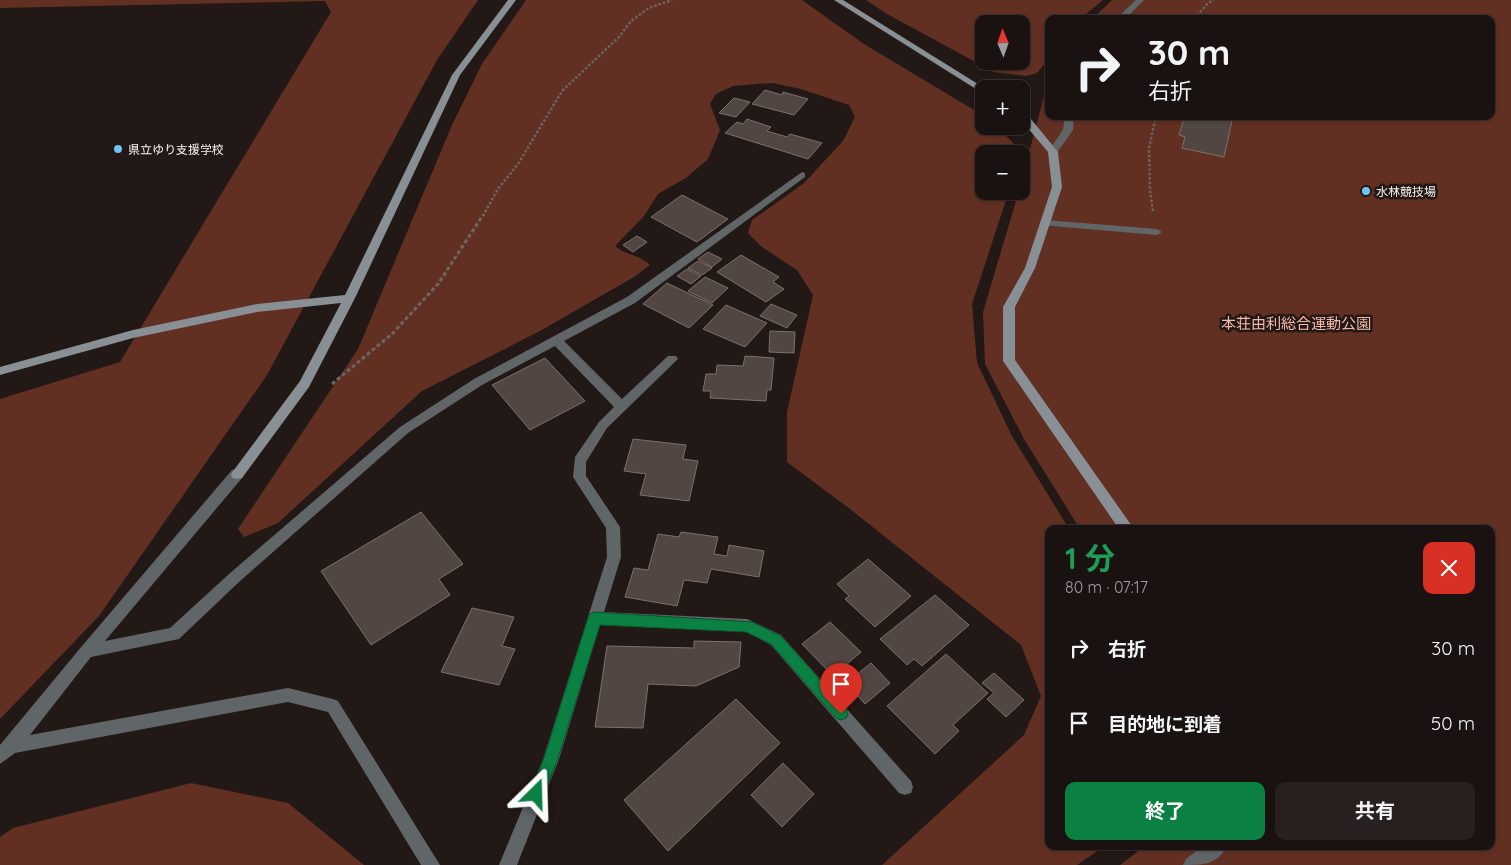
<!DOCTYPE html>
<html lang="ja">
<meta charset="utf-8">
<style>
:root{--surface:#1a1210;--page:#27201e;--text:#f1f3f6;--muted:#9f9e9f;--line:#383230;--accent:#0b8043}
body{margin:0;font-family:Quicksand,"Noto Sans JP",sans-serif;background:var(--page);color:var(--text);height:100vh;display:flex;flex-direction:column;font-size:19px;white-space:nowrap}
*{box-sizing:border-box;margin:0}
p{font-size:16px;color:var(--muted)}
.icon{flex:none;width:28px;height:28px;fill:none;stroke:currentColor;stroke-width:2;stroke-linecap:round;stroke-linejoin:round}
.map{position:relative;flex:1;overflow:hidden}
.panel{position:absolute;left:1045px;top:525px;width:450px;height:325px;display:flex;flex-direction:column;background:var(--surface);border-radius:10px;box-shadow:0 1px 4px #0004,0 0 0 1px var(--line)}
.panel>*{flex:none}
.banner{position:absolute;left:1045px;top:15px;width:450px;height:105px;border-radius:10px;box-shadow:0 1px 4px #0004,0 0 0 1px var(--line);background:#1a1210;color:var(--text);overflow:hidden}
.needle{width:32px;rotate:358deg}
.buttons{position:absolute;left:975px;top:15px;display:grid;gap:10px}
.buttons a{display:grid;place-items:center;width:55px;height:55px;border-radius:10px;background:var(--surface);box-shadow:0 1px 4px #0004,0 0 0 1px var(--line);font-size:25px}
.pin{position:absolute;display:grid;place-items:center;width:42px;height:42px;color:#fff;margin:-51px -21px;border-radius:50% 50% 50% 0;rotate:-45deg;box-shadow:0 0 5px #0007}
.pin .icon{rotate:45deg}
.me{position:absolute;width:55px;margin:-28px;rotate:22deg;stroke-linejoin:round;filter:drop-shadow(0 0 4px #0008)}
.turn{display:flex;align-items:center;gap:18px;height:105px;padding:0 20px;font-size:22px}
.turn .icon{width:65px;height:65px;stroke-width:2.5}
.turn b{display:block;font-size:35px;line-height:42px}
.round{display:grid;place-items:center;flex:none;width:52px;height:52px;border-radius:10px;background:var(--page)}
.head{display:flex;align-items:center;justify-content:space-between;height:85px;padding:0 20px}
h1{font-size:30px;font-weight:700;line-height:38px;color:#1e9e55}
.primary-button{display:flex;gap:10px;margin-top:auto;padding:10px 20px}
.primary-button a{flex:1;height:58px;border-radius:10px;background:var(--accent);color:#fff;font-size:20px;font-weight:700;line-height:58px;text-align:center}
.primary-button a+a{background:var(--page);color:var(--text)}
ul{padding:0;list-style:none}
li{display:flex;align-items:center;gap:15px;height:75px;padding:0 20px}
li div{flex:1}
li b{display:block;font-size:19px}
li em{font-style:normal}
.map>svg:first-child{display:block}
.green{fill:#623022;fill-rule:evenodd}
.building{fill:#524643;stroke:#7c706c}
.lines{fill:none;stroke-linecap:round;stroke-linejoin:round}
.path-far1{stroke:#6e6462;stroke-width:2.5;stroke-dasharray:2.5 2;stroke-linecap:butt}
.path{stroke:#6e6462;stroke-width:3;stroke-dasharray:4 2.5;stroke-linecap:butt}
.street{fill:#606568;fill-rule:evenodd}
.secondary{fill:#889095;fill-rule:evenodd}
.route{fill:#0b8043;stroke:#07532c}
.poi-dot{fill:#6fc2f4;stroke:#221815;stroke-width:2}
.labels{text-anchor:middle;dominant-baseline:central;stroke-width:5;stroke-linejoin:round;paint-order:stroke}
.far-poi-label{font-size:12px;fill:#f8f0ee;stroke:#221815;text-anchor:start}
.park-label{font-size:15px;fill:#f5b9a8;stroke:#221815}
</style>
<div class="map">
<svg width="1511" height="865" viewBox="0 0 1511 865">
<rect width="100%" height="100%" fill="#221815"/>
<!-- green -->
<g class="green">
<path d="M 0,0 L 478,0 L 437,60 L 267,375 L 99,616 L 0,719 L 0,399 L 120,362 L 331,12 L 325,1 L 0,8 Z"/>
<path d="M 526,0 L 802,0 L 864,44 L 984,116 L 984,126 L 997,126 L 1014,144 L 1015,154 L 984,154 L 984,191 L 1009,191 L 972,304 L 977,363 L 1012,436 L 1069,529 L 1049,529 L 1049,846 L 1105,846 L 1077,865 L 882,865 L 1024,735 L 1041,696 L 1021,645 L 850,509 L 787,462 L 787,412 L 813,295 L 797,270 L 762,247 L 748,233 L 752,220 L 804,183 L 843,141 L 855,117 L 849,105 L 801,89 L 772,83 L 733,86 L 716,94 L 710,104 L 720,130 L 708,159 L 686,178 L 658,194 L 644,216 L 615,246 C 625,255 640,255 650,265 L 634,277 L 540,331 L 422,391 L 278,523 L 244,537 L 238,529 L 358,349 L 452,125 L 482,64 Z"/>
<path d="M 866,0 L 1103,0 L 1080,19 L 1049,19 L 1049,58 L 1037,73 L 1026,76 L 994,72 L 887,14 ZM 984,24 L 1021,24 L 1021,61 L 984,61 Z"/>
<path d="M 1112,0 L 1511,0 L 1511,865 L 1120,865 L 1145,846 L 1491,846 L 1491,529 L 1080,529 L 1024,439 L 985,364 L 983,312 L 1019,191 L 1021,191 L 1021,183 L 1047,85 L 1049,81 L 1049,116 L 1491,116 L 1491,19 L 1092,19 Z"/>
<path d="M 191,783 L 288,803 L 364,865 L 0,865 L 0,837 L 13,828 Z"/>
</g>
<!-- building -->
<g class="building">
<path d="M 765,90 L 782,95 L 783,92 L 808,99 L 794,115 L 752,104 Z"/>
<path d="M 734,98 L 750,102 L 736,117 L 719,113 Z"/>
<path d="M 1185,116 L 1233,116 L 1224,157 L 1182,148 L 1185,137 L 1179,135 Z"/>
<path d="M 747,119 L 771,127 L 767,131 L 787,137 L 790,134 L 822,143 L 808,159 L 725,133 L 737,122 L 743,124 Z"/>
<path d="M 682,195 L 728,219 L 697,242 L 651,217 Z"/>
<path d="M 637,236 L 647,242 L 633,252 L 623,245 Z"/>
<path d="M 708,252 L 722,259 L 712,267 L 698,259 Z"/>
<path d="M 741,255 L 779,277 L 773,282 L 784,289 L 766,302 L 717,272 Z"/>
<path d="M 698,261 L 712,268 L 702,275 L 688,268 Z"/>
<path d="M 687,269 L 701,276 L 691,284 L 677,276 Z"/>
<path d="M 705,277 L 728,288 L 712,303 L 688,291 Z"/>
<path d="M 667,283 L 713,305 L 689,328 L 643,304 Z"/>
<path d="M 771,304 L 797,315 L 787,328 L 760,316 Z"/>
<path d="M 726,305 L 767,323 L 745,347 L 703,329 Z"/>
<path d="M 770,331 L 795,332 L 794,353 L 769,352 Z"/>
<path d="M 745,356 L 774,358 L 771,390 L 767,390 L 766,401 L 710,398 L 711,391 L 703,391 L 706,374 L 716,374 L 717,365 L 743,366 Z"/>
<path d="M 545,358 L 585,401 L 530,430 L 492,385 Z"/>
<path d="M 633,439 L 686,445 L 683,459 L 698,461 L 689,501 L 640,495 L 646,474 L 624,471 Z"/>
<path d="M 421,512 L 463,564 L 439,579 L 450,595 L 371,645 L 321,571 Z"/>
<path d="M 681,532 L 718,537 L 714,554 L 727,556 L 729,545 L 764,551 L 759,577 L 711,569 L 707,583 L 684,580 L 677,606 L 625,597 L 634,568 L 648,570 L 658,534 L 679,537 Z"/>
<path d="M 868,559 L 911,596 L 875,627 L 845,599 L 849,596 L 837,584 Z"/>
<path d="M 935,595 L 969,625 L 922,666 L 914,659 L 907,665 L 880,639 Z"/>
<path d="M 472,608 L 514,617 L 502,646 L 515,649 L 499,685 L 441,672 Z"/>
<path d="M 830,622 L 861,652 L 833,676 L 802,644 Z"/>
<path d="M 694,641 L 741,642 L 739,667 L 696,686 L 648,684 L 643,728 L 595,727 L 607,646 L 694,648 Z"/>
<path d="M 946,654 L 988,693 L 953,725 L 959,731 L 935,754 L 887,706 Z"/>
<path d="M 871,663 L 890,683 L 865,704 L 846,683 Z"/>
<path d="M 994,673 L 1024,700 L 1006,717 L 987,699 L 994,693 L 982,683 Z"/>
<path d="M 736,699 L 780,743 L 668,851 L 624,800 Z"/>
<path d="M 783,763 L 814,794 L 782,827 L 751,795 Z"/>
</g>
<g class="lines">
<!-- path-far1 -->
<g class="path-far1">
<path d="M 1194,19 L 1208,3 L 1214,0"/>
<path d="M 1153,211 L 1150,190 L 1149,148 L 1156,116"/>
<path d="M 483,216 L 498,189 L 518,164 L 562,91 L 619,37 L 631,21 L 649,8 L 672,0"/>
</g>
<!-- path -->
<path class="path" d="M 332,384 L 393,333 L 438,284 L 483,215"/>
<!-- street -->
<g class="street">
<path d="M 1136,0 L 1144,0 L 1125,19 L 1116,19 Z"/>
<path d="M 1065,116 L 1074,116 L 1073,130 L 1056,154 L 1050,154 L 1048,152 L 1063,130 Z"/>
<path d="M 802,172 L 805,173 L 805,177 L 635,303 L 564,341 L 622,399 L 668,356 L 676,356 L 678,359 L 607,428 L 586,462 L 586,476 L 620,527 L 621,557 L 604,612 L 747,619 L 781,635 L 911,781 L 913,787 L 911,793 L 905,795 L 899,793 L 771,645 L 746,632 L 600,625 L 559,759 L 517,865 L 499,865 L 543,759 L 607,557 L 606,528 L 573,477 L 575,457 L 599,422 L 614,407 L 555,346 L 482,385 L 408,433 L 239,582 L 179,639 L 91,657 L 30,735 L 288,688 L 333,699 L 338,701 L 440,865 L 421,865 L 328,712 L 288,702 L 15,753 L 0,764 L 0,745 L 82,646 L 232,470 L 237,469 L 242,470 L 243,474 L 242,478 L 105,641 L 170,628 L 229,574 L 400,427 L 474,379 L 627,297 Z"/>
<path d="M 1045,220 L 1157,229 L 1162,232 L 1157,235 L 1041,225 L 1040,223 Z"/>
<path d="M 1203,846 L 1226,846 C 1219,865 1201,865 1183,865 L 1186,859 Z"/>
</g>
<!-- secondary -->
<g class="secondary">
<path d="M 508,0 L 516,0 L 460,75 L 355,298 L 309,387 L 242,478 L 237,479 L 232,478 L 231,474 L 300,381 L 341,303 L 257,312 L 133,338 L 0,375 L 0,367 L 133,330 L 257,304 L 345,295 L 452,75 Z"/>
<path d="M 834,0 L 843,0 L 986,89 L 984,89 L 984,94 Z"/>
<path d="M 1021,113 L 1031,119 L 1058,152 L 1062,187 L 1035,268 L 1015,307 L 1015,360 L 1134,529 L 1119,529 L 1003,361 L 1003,307 L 1025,268 L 1052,187 L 1048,152 L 1021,120 Z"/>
</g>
</g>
<!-- route -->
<path class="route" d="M 595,612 L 752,622 L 781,636 L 846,709 L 848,714 L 846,718 L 841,720 L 836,718 L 771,644 L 746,632 L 600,625 L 558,758 L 542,799 L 536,801 L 531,799 L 529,794 L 544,758 L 588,618 L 590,614 Z"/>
<!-- markers -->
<g class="poi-dot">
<circle cx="118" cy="149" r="5"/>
<circle cx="1366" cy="191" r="5"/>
</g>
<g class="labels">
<!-- far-poi labels -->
<g class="far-poi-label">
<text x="128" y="149">県立ゆり支援学校</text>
<text x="1376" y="191">水林競技場</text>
</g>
<!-- park labels -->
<g class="park-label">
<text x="1296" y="323">本荘由利総合運動公園</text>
</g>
</g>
</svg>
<div class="buttons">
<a><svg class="needle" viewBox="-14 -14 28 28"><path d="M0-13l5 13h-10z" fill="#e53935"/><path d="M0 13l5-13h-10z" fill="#9f9e9f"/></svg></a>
<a>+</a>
<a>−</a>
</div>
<div class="pin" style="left:841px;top:714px;background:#d93025"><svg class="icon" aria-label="arrive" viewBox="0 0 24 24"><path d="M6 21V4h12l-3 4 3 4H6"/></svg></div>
<svg class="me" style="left:536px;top:794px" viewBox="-20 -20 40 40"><path d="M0-17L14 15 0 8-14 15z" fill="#0b8043" stroke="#fff" stroke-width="4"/></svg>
<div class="banner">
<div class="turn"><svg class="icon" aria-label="right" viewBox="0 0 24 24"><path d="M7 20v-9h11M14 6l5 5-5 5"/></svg><div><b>30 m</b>右折</div></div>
</div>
<section class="panel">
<div class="head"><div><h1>1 分</h1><p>80 m · 07:17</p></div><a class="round" style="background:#d93025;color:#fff"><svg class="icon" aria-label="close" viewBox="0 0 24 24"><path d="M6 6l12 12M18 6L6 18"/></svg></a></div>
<ul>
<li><svg class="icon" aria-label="right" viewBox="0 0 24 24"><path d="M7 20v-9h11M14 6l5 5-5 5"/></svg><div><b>右折</b></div><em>30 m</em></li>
<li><svg class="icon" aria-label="arrive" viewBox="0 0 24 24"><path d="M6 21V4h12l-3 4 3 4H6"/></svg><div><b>目的地に到着</b></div><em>50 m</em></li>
</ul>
<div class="primary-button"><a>終了</a><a>共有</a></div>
</section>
</div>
